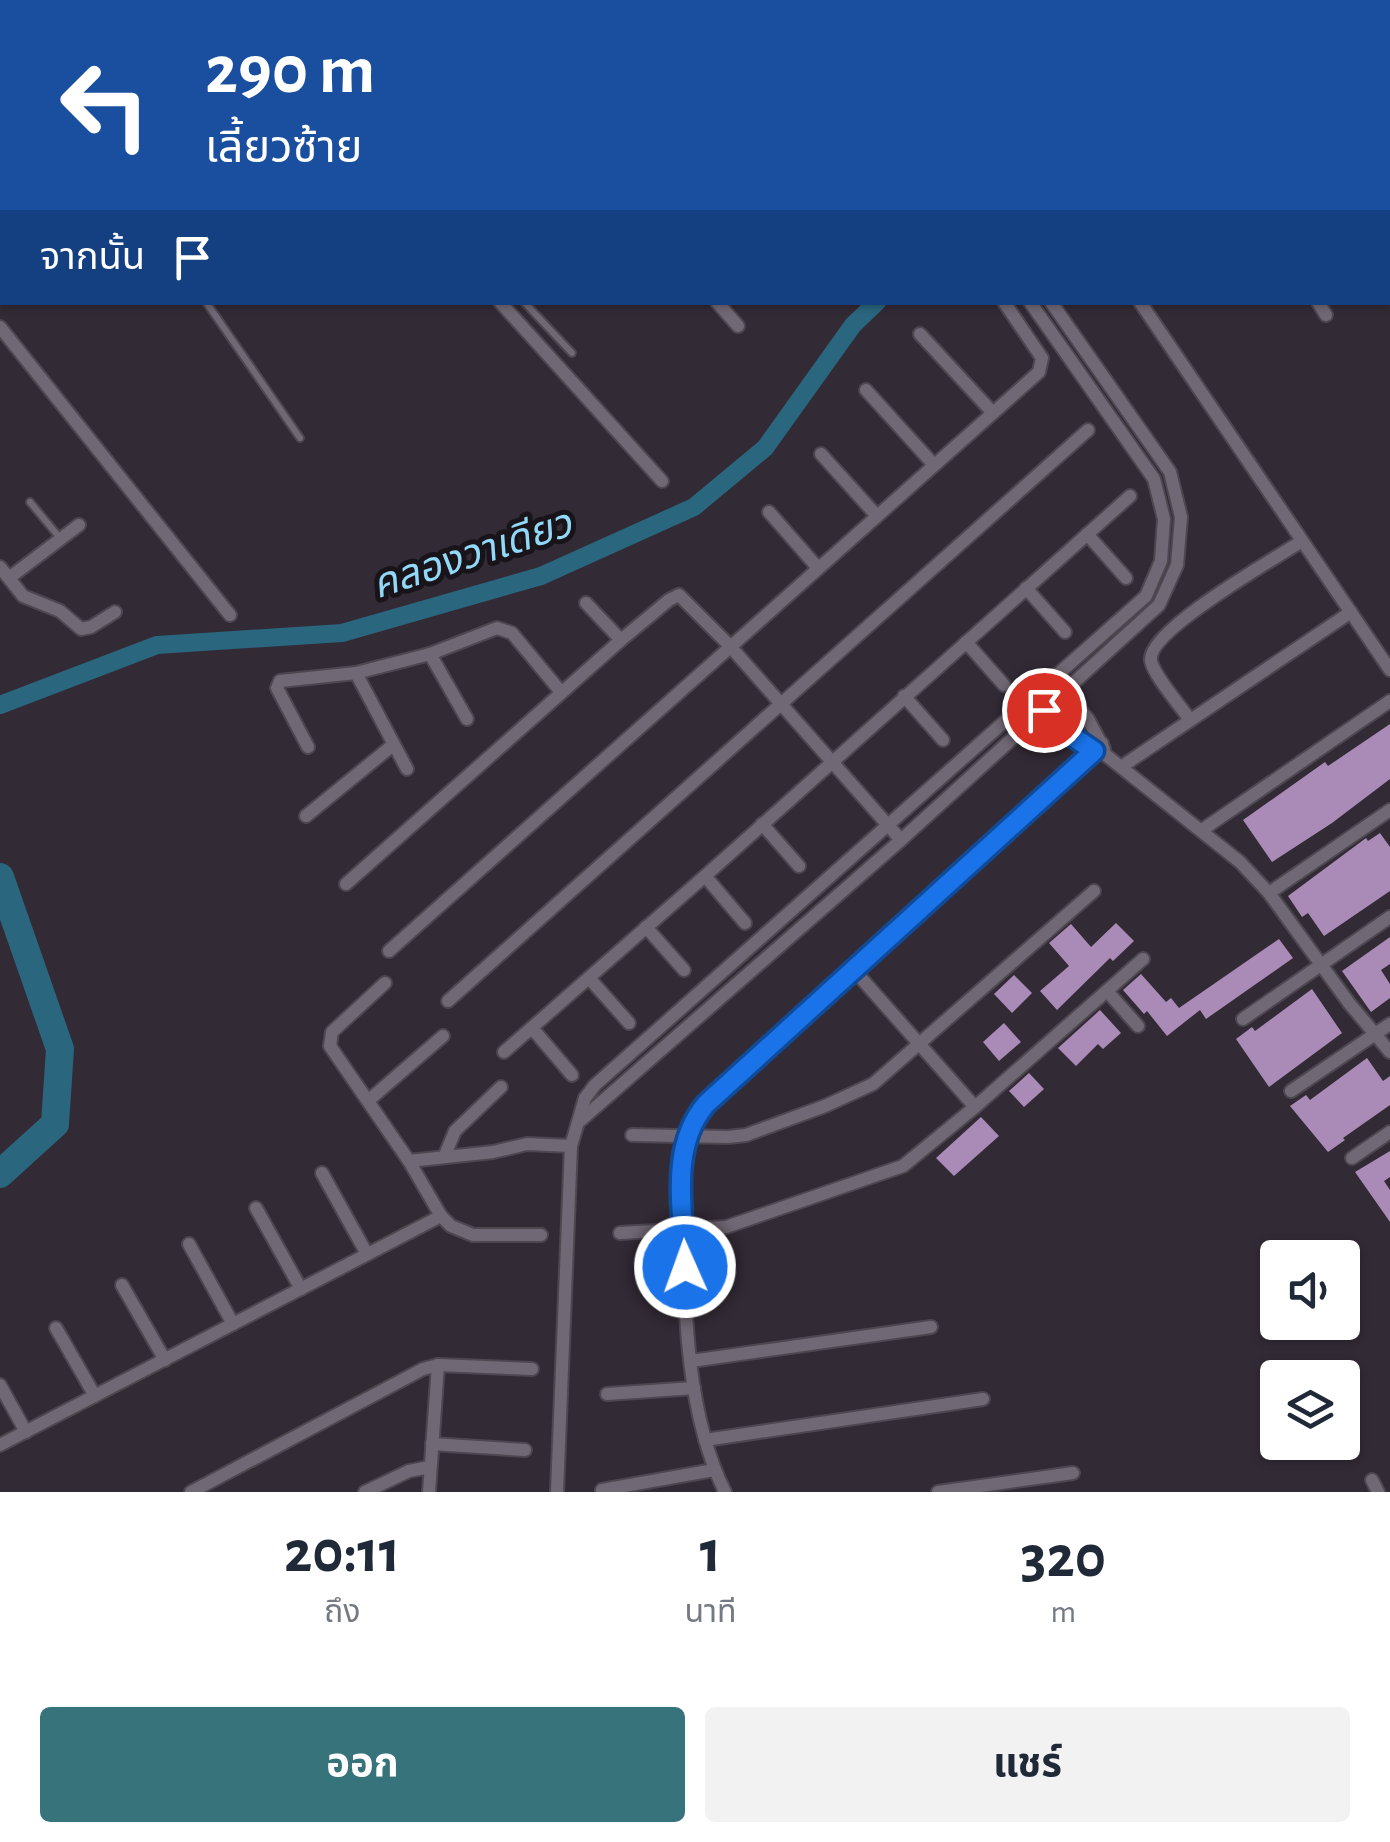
<!DOCTYPE html>
<html lang="th">
<meta charset="utf-8">
<style>
:root{--surface:#fff;--page:#f2f2f3;--text:#1f2937;--muted:#747a83;--accent:#36737a}
body{margin:0;font-family:"Alegreya Sans","Noto Sans Thai",sans-serif;background:var(--page);color:var(--text);height:100vh;display:flex;flex-direction:column;font-size:38px;white-space:nowrap}
*{box-sizing:border-box;margin:0}
p{font-size:32px;color:var(--muted)}
.icon{flex:none;width:55px;height:55px;fill:none;stroke:currentColor;stroke-width:2;stroke-linecap:round;stroke-linejoin:round}
.map{position:relative;height:1492px;overflow:hidden}
.details{display:flex;flex-direction:column;background:var(--surface);flex:1}
.details>*{flex:none}
.guide{position:absolute;left:0px;top:0px;width:1390px;height:305px;box-shadow:0 2px 8px #0004;background:#1a4fa0;color:#fff;overflow:hidden}
.tools{position:absolute;left:1260px;top:1240px;display:grid;gap:20px}
.tools a{display:grid;place-items:center;width:100px;height:100px;border-radius:10px;background:var(--surface);box-shadow:0 2px 8px #0004;font-size:50px}
.pin{position:absolute;display:grid;place-items:center;width:85px;height:85px;color:#fff;margin:-42px;border:5px solid #fff;border-radius:50%;box-shadow:0 2px 10px #0007}
.me{position:absolute;width:110px;margin:-55px;rotate:358deg;stroke-linejoin:round;filter:drop-shadow(0 0 8px #0008)}
.turn{display:flex;align-items:center;gap:35px;height:210px;padding:0 40px;font-size:45px}
.turn .icon{width:130px;height:130px;stroke-width:2.5}
.turn b{display:block;font-size:70px;line-height:85px}
.then{display:flex;align-items:center;height:95px;padding:0 40px;background:#0003;gap:20px;font-size:38px}
.eta{display:flex;justify-content:space-evenly;align-items:center;height:170px;text-align:center}
.eta b{font-size:60px;font-weight:700;line-height:70px}
.button{display:flex;gap:20px;margin-top:auto;padding:20px 40px}
.button a{flex:1;height:115px;border-radius:10px;background:var(--accent);color:#fff;font-size:40px;font-weight:700;line-height:115px;text-align:center}
.button a+a{background:var(--page);color:var(--text)}
.map>svg:first-child{display:block}
.lines{fill:none;stroke-linecap:round;stroke-linejoin:round}
.canal{stroke:#2a667e;stroke-width:18}
.river{stroke:#2a667e;stroke-width:28}
.building{fill:#aa8bb7}
.lane-casing{stroke:#4d4750;stroke-width:10}
.street-casing{stroke:#4d4750;stroke-width:16}
.lane{stroke:#716875;stroke-width:6}
.street{stroke:#716875;stroke-width:12}
.route-casing{stroke:#114b97;stroke-width:25}
.route{stroke:#1a73e8;stroke-width:18}
.labels{text-anchor:middle;dominant-baseline:central;stroke-width:10;stroke-linejoin:round;paint-order:stroke}
.water-label{font-size:40px;font-style:italic;fill:#92d8f7;stroke:#181419}
</style>
<div class="map">
<svg width="1390" height="1492" viewBox="0 0 1390 1492">
<rect width="100%" height="100%" fill="#322a35"/>
<g class="lines">
<!-- canal -->
<g class="canal">
<path d="M 1388,3 L 1390,1"/>
<path d="M 0,705 L 157,645 L 342,633 L 541,576 L 694,507 L 765,448 L 853,325 L 877,302"/>
</g>
<!-- river -->
<path class="river" d="M 0,877 L 60,1049 L 55,1124 L 0,1174"/>
</g>
<!-- building -->
<g class="building">
<path d="M 1390,724 L 1390,779 L 1332,823 L 1272,862 L 1243,820 L 1325,762 L 1328,766 Z"/>
<path d="M 1380,833 L 1390,847 L 1390,891 L 1324,936 L 1308,913 L 1302,917 L 1288,896 L 1366,838 L 1368,841 Z"/>
<path d="M 1116,923 L 1134,941 L 1113,961 L 1110,958 L 1057,1010 L 1040,991 L 1069,966 L 1049,943 L 1071,924 L 1091,947 Z"/>
<path d="M 1390,937 L 1390,964 L 1381,970 L 1390,984 L 1390,998 L 1371,1012 L 1342,971 Z"/>
<path d="M 1279,939 L 1293,958 L 1206,1019 L 1200,1010 L 1167,1036 L 1147,1011 L 1144,1014 L 1123,990 L 1141,974 L 1166,1002 L 1171,998 L 1179,1008 Z"/>
<path d="M 1014,975 L 1032,993 L 1012,1013 L 994,994 Z"/>
<path d="M 1312,989 L 1342,1033 L 1269,1087 L 1236,1039 L 1252,1027 L 1255,1031 Z"/>
<path d="M 1100,1010 L 1121,1033 L 1103,1049 L 1098,1044 L 1076,1066 L 1058,1048 Z"/>
<path d="M 1004,1023 L 1021,1042 L 999,1061 L 983,1042 Z"/>
<path d="M 1367,1058 L 1383,1081 L 1390,1076 L 1390,1105 L 1343,1138 L 1345,1140 L 1328,1152 L 1290,1106 L 1306,1095 L 1310,1100 Z"/>
<path d="M 1029,1073 L 1044,1089 L 1024,1107 L 1009,1091 Z"/>
<path d="M 981,1117 L 999,1136 L 954,1176 L 936,1158 Z"/>
<path d="M 1390,1151 L 1390,1177 L 1384,1181 L 1390,1190 L 1390,1222 L 1355,1172 Z"/>
</g>
<g class="lines">
<!-- lane casing -->
<g class="lane-casing">
<g id="lane">
<path d="M 82,0 L 84,2"/>
<path d="M 240,0 L 242,2"/>
<path d="M 0,21 L 2,21"/>
<path d="M 1388,160 L 1390,163"/>
<path d="M 206,302 L 300,438"/>
<path d="M 524,302 L 572,353"/>
<path d="M 30,502 L 60,538"/>
</g>
</g>
<!-- street casing -->
<g class="street-casing">
<g id="street">
<path d="M 771,0 L 773,2"/>
<path d="M 793,0 L 796,2"/>
<path d="M 1013,0 L 1015,2"/>
<path d="M 211,2 L 214,0"/>
<path d="M 695,2 L 696,0"/>
<path d="M 1247,2 L 1251,0"/>
<path d="M 1388,47 L 1390,45"/>
<path d="M 0,131 L 2,131"/>
<path d="M 1388,244 L 1390,243"/>
<path d="M 500,302 L 662,481"/>
<path d="M 717,302 L 738,326"/>
<path d="M 1140,302 L 1390,670"/>
<path d="M 1318,302 L 1326,315"/>
<path d="M 0,327 L 230,615"/>
<path d="M 920,334 L 993,413"/>
<path d="M 866,390 L 934,465"/>
<path d="M 821,454 L 877,516"/>
<path d="M 769,512 L 818,568"/>
<path d="M 1087,534 L 1126,578"/>
<path d="M 0,567 L 23,596 L 60,611 L 81,629 L 91,627 L 115,612"/>
<path d="M 9,578 L 79,525"/>
<path d="M 1026,588 L 1065,632"/>
<path d="M 586,603 L 621,640"/>
<path d="M 966,642 L 1004,685"/>
<path d="M 430,654 L 467,719"/>
<path d="M 356,673 L 407,769"/>
<path d="M 1065,692 L 1088,719 L 1104,749"/>
<path d="M 904,696 L 943,740"/>
<path d="M 1044,710 L 1072,736 L 1107,756 L 1240,862 L 1269,893 L 1349,1003 L 1390,1052"/>
<path d="M 1190,720 C 1180,705 1154,676 1151,661 C 1146,631 1276,558 1302,541"/>
<path d="M 308,747 L 277,688 L 280,681 L 356,673 L 430,654 L 497,628 L 512,633 L 561,692"/>
<path d="M 1121,767 L 1351,612"/>
<path d="M 306,816 L 393,745"/>
<path d="M 762,824 L 799,866"/>
<path d="M 1202,830 L 1390,701"/>
<path d="M 705,876 L 745,923"/>
<path d="M 346,884 L 621,640 L 669,600 L 679,595 L 729,645 L 901,840"/>
<path d="M 1269,893 L 1390,810"/>
<path d="M 646,927 L 684,970"/>
<path d="M 389,951 L 1039,372 L 1042,358 L 1004,302"/>
<path d="M 854,970 L 975,1107"/>
<path d="M 589,978 L 629,1023"/>
<path d="M 385,983 L 332,1032 L 330,1046 L 409,1161 L 441,1216 L 451,1226 L 473,1235 L 541,1235"/>
<path d="M 1107,991 L 1138,1026"/>
<path d="M 448,1001 L 1088,430"/>
<path d="M 1243,1019 L 1390,917"/>
<path d="M 532,1028 L 572,1075"/>
<path d="M 504,1052 L 705,876 L 1130,496"/>
<path d="M 1291,1091 L 1390,1024"/>
<path d="M 369,1100 L 443,1036"/>
<path d="M 581,1120 L 901,840 L 1159,605 L 1177,565 L 1181,517 L 1170,472 L 1051,302"/>
<path d="M 632,1135 L 728,1137 L 746,1135 L 825,1106 L 873,1084 L 1094,891"/>
<path d="M 445,1155 L 455,1131 L 501,1087"/>
<path d="M 1352,1158 L 1390,1132"/>
<path d="M 409,1161 L 493,1152 L 527,1144 L 571,1146"/>
<path d="M 322,1173 L 367,1254"/>
<path d="M 256,1208 L 301,1289"/>
<path d="M 620,1233 L 726,1227 L 903,1166 L 975,1107 L 1143,959"/>
<path d="M 189,1244 L 233,1324"/>
<path d="M 122,1285 L 165,1360"/>
<path d="M 56,1328 L 95,1396"/>
<path d="M 691,1361 L 931,1327"/>
<path d="M 0,1385 L 26,1432"/>
<path d="M 607,1394 L 694,1388"/>
<path d="M 705,1440 L 983,1399"/>
<path d="M 432,1444 L 525,1450"/>
<path d="M 0,1445 L 441,1216"/>
<path d="M 1372,1480 L 1378,1492"/>
<path d="M 602,1490 L 714,1470"/>
<path d="M 191,1492 L 423,1369 L 438,1365 L 532,1369"/>
<path d="M 365,1492 L 409,1471 L 430,1467"/>
<path d="M 429,1492 L 438,1365"/>
<path d="M 557,1492 L 571,1146 L 585,1098 L 595,1085 L 1146,596 L 1161,561 L 1164,519 L 1154,479 L 1030,302"/>
<path d="M 725,1492 C 678,1397 686,1270 681,1166 C 684,1141 689,1123 705,1103 L 1102,743"/>
<path d="M 938,1492 L 1073,1473"/>
</g>
</g>
<!-- lane -->
<use href="#lane" class="lane"/>
<!-- street -->
<use href="#street" class="street"/>
</g>
<g class="lines">
<!-- route casing -->
<g class="route-casing">
<path id="route" d="M 685,1267 C 684,1212 668,1149 706,1104 L 1094,751 L 1072,736 L 1044,710"/>
</g>
<!-- route -->
<use href="#route" class="route"/>
</g>
<g class="labels">
<!-- water labels -->
<g class="water-label">
<text transform="translate(472 555) rotate(-18)">คลองวาเดียว</text>
</g>
</g>
</svg>
<div class="tools">
<a><svg class="icon" aria-label="sound" viewBox="0 0 24 24"><path d="M4 9h4l5-4v14l-5-4H4zM17 9q2 3 0 6"/></svg></a>
<a><svg class="icon" aria-label="layers" viewBox="0 0 24 24"><path d="M12 4l9 5-9 5-9-5zM3 14l9 5 9-5"/></svg></a>
</div>
<div class="pin" style="left:1044px;top:710px;background:#d93025"><svg class="icon" aria-label="arrive" viewBox="0 0 24 24"><path d="M6 21V4h12l-3 4 3 4H6"/></svg></div>
<svg class="me" style="left:685px;top:1267px" viewBox="-20 -20 40 40"><circle r="17" fill="#1a73e8" stroke="#fff" stroke-width="3"/><path d="M0-11L8 9 0 5-8 9z" fill="#fff"/></svg>
<div class="guide">
<div class="turn"><svg class="icon" aria-label="left" viewBox="0 0 24 24"><path d="M17 20v-9H6M10 6l-5 5 5 5"/></svg><div><b>290 m</b>เลี้ยวซ้าย</div></div>
<div class="then">จากนั้น<svg class="icon" aria-label="arrive" viewBox="0 0 24 24"><path d="M6 21V4h12l-3 4 3 4H6"/></svg></div>
</div>
</div>
<section class="details">
<div class="eta">
<div><b>20:11</b><p>ถึง</p></div>
<div><b>1</b><p>นาที</p></div>
<div><b>320</b><p>m</p></div>
</div>
<div class="button"><a>ออก</a><a>แชร์</a></div>
</section>
